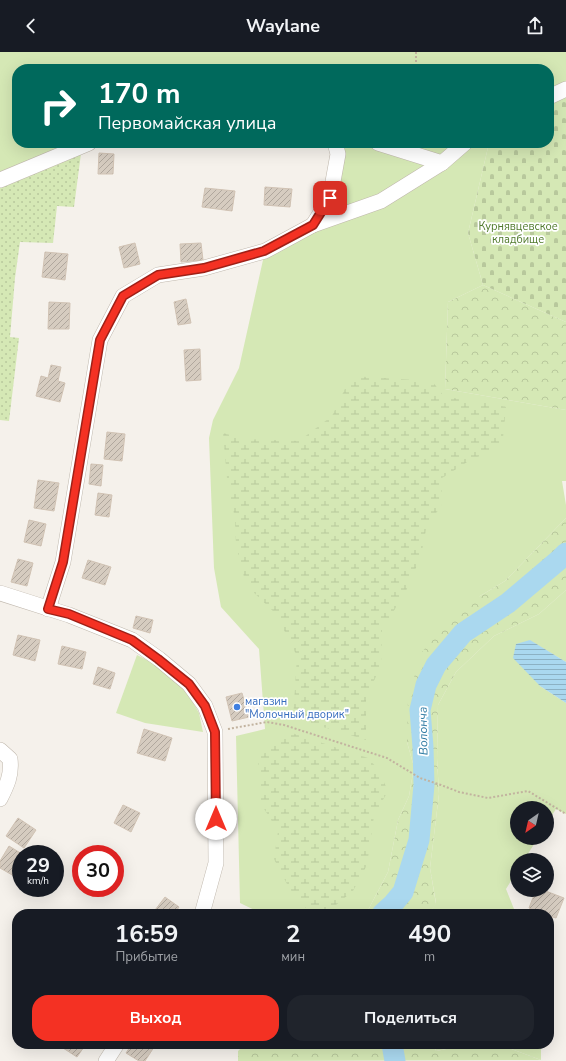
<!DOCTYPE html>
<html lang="ru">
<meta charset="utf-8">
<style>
:root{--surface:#171b24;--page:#20242c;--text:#f1f3f6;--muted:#9ea1a6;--accent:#f43123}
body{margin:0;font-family:"Nunito Sans",sans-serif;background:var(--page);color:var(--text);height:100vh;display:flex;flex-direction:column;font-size:15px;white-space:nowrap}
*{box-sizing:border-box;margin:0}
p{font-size:13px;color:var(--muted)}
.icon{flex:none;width:22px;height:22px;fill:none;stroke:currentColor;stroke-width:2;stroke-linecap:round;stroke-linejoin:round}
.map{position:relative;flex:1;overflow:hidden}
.details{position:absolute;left:12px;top:857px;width:542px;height:140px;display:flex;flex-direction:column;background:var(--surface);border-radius:16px;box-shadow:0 4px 16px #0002}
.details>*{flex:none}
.top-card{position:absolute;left:12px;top:12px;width:542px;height:84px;border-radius:16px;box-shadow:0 4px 16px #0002;background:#00695c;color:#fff;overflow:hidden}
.needle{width:26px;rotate:214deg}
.fabs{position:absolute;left:510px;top:749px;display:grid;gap:8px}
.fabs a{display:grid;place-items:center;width:44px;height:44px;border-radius:50%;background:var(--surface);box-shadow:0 4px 16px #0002;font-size:20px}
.speed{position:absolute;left:12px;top:793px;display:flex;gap:8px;font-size:20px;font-weight:700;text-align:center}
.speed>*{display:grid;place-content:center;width:52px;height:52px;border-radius:50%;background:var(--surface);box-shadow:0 4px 16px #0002;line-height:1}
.speed small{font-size:10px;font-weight:400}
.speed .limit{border:6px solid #d22;background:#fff;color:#111}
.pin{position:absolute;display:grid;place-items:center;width:34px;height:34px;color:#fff;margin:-17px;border-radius:8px;box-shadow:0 2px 6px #0006}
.me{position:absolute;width:44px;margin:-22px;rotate:0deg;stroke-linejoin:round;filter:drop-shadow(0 0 3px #0008)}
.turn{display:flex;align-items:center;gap:14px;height:84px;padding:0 20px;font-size:18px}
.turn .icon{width:52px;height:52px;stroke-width:2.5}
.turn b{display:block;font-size:28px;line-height:34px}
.eta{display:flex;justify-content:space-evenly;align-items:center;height:68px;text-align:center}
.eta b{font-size:24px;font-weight:700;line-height:28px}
.button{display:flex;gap:8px;margin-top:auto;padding:8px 20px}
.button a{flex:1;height:46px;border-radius:16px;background:var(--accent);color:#fff;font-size:16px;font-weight:700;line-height:46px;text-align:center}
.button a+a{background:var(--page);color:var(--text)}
header{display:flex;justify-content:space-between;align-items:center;height:52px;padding:0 20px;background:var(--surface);font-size:18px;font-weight:700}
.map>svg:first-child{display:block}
.green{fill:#d5e8b5}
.forest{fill:url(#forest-crowns)}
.wetland{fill:url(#wetland-marsh)}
.cemetery{fill:url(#cemetery-stones)}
.garden{fill:url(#garden-dots)}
.water{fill:url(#water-rules)}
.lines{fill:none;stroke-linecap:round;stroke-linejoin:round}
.river{stroke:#aad8ef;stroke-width:21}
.building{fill:url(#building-hatch);stroke:#d1c3b4}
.minor-casing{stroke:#c0b8ad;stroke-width:16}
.path{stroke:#c2b39f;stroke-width:2;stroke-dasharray:2 2;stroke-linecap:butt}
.minor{stroke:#fff;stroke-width:15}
.route-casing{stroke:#9f2017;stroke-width:10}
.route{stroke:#f43123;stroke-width:7}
.shop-dot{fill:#3f7fe0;stroke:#fff;stroke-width:1.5}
.labels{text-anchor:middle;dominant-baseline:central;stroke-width:3.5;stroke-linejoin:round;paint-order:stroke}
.park-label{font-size:11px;fill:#507a2c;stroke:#fff}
.shop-label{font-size:11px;fill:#366cbe;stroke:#fff;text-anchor:start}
.water-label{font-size:12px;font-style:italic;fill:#307ca3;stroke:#fff}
</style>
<header><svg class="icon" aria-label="back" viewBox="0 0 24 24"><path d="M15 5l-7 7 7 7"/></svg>Waylane<svg class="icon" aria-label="share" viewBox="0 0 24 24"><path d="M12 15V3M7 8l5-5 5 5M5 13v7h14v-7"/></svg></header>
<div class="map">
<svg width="566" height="1009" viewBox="0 0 566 1009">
<defs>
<pattern id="forest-crowns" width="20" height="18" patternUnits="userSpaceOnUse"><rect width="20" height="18" fill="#d5e8b5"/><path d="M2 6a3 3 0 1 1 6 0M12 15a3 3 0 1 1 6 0" fill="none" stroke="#b8c89c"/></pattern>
<pattern id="wetland-marsh" width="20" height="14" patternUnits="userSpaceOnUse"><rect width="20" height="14" fill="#d5e8b5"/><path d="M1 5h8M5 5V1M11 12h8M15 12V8" fill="none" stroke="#b8c89c"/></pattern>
<pattern id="cemetery-stones" width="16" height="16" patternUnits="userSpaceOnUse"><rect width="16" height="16" fill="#d5e8b5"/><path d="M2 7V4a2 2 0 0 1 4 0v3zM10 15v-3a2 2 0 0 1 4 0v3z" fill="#b8c89c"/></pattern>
<pattern id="garden-dots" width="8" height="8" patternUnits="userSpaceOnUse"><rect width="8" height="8" fill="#d5e8b5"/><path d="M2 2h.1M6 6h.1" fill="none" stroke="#b8c89c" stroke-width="1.8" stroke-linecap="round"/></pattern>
<pattern id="water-rules" width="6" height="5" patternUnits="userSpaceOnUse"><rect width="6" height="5" fill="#aad8ef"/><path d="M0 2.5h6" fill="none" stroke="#8cb1c3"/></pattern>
<pattern id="building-hatch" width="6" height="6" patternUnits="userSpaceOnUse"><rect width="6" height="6" fill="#d6ccc0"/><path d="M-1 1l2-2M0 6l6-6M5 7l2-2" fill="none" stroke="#b0a79d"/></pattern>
</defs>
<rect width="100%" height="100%" fill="#f5f1eb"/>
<!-- green -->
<g class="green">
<path d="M 0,0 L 566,0 L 566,42 L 549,50 L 549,17 L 17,17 L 17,91 L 89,91 L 0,128 Z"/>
<path d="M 335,91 L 489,91 L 468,181 L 483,233 L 448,250 L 445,337 L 566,358 L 566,429 L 562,429 L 566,453 L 566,466 L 505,529 L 480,544 L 407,690 L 414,715 L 409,744 L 398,768 L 388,820 L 366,862 L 263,862 L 240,851 L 236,684 L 265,677 L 259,597 L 221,555 L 214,516 L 209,386 L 213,368 L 239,316 L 265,199 L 313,173 L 330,146 Z"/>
<path d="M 566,538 L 566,610 L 529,588 L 540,634 L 566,651 L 566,762 L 556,757 L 547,771 L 547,756 L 517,756 L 517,786 L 538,786 L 524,808 L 517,808 L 517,819 L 506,837 L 516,862 L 429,862 L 436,851 L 430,816 L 439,742 L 437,706 L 438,653 L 456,620 L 494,584 L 539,562 Z"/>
<path d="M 137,603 L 155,612 L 177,629 L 190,645 L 199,661 L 203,680 L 145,671 L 116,661 Z"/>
<path d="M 434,992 L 472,992 L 436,999 Z"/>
<path d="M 498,992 L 541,992 L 541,1008 Z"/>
</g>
<!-- forest -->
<g class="forest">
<path d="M 483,233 L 566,270 L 566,358 L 445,337 L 448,250 Z"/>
<path d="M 566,466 L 566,538 L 539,562 L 494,584 L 456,620 L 438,653 L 437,706 L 439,742 L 430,816 L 436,852 L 429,862 L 366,862 L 388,820 L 398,768 L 409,744 L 414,715 L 407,690 L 408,644 L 422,600 L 444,573 L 480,544 L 505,529 Z"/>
<path d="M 246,992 L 434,992 L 436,999 L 472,992 L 498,992 L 541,1008 L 238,1009 L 238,999 Z"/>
</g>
<!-- wetland -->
<g class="wetland">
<path d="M 351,324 L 432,329 L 443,343 L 466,349 L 491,351 L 506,355 L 503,386 L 494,399 L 472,407 L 442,426 L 441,455 L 427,472 L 421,504 L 406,539 L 382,578 L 381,615 L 366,644 L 366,688 L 334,678 L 293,667 L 297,604 L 276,562 L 246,533 L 236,493 L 235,467 L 227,426 L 223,381 L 246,387 L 299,389 L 332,364 Z"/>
<path d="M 286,679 L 368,706 L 378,717 L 388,739 L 374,764 L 367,813 L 353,839 L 325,862 L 311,862 L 289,836 L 274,807 L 278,779 L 261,752 L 258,706 L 278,691 Z"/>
</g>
<!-- cemetery -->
<path class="cemetery" d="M 566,42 L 566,270 L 483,233 L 468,181 L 489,91 L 549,91 L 549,50 Z"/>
<!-- garden -->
<path class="garden" d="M 82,94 L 74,155 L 57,154 L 53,191 L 20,190 L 15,226 L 10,285 L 19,286 L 9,369 L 0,368 L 0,128 Z"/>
<!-- water -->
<path class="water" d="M 530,588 L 566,610 L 566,651 L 540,634 L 513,606 L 516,592 Z"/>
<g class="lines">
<!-- river -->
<g class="river">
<path d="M 382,862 L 393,852 L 403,840 L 419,788 L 424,733 L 423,695 L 420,658 L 426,633 L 436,613 L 463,581 L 508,551 L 560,507 L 566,501"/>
<path d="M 392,992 L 395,1009"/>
</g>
</g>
<!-- building -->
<g class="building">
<path d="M 99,101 L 114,102 L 113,122 L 98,122 Z"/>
<path d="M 265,135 L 292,137 L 290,155 L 264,153 Z"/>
<path d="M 205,136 L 235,139 L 232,159 L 202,155 Z"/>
<path d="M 135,191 L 140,212 L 124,216 L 119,195 Z"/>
<path d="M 201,191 L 203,208 L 181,210 L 180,192 Z"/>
<path d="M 45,200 L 68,202 L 65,228 L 42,225 Z"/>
<path d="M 186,247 L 191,271 L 178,273 L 174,250 Z"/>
<path d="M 49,250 L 70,251 L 69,277 L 48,277 Z"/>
<path d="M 200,297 L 201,328 L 186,329 L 184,298 Z"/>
<path d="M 51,313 L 61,315 L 58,329 L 65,331 L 60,350 L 36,344 L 41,324 L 48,326 Z"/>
<path d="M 107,380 L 125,382 L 122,409 L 104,407 Z"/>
<path d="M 91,412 L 103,413 L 101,434 L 89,432 Z"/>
<path d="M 38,428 L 59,431 L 54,459 L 34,456 Z"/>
<path d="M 98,441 L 112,443 L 109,465 L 95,463 Z"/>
<path d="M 29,468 L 46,472 L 41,494 L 24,490 Z"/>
<path d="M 18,507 L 33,511 L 27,534 L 11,530 Z"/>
<path d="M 88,508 L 111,515 L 105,533 L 82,526 Z"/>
<path d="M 136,564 L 153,568 L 150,581 L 133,576 Z"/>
<path d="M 18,583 L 40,588 L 35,609 L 13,603 Z"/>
<path d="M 62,594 L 86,600 L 82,617 L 58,612 Z"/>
<path d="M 98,615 L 115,621 L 110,637 L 93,632 Z"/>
<path d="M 242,641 L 249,665 L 232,669 L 226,645 Z"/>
<path d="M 144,677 L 172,686 L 165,709 L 137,701 Z"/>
<path d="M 123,753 L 140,761 L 131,780 L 114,771 Z"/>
<path d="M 18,766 L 36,778 L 24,796 L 6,784 Z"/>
<path d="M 9,794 L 22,802 L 21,812 L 14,824 L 0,816 L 0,809 Z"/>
<path d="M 536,838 L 543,838 L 564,846 L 556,866 L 549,864 L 549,862 L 545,862 L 529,856 Z"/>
<path d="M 165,845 L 179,855 L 174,862 L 152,862 Z"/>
<path d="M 65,992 L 86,992 L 77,1005 L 63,996 Z"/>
<path d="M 132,992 L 156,992 L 145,1009 L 139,1009 L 126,1001 Z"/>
</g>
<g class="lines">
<!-- minor casing -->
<g class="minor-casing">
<g id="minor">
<path d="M 549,45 L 566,37"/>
<path d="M 378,91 L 442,111"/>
<path d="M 0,128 L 89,91"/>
<path d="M 313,173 L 330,146 L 338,102 L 335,91"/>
<path d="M 0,541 L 69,563 L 132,588 L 159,607 L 189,632 L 205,654 L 215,680 L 216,811 L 202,862"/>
<path d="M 48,557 L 63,510 L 100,288 L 123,244 L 158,223 L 204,216 L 265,199 L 313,173 L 381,149 L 442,111 L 465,91"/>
<path d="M 0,698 L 10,707 C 12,723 7,733 0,747"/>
<path d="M 106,1009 L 117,992"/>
</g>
</g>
<!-- path -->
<g class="path">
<path d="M 416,0 L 416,17"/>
<path d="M 228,677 L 267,670 L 284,673 L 387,706 L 420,726 L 441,733 L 459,740 L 488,746 L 528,739 L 566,762"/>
</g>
<!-- minor -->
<use href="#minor" class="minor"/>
</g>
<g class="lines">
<!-- route casing -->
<g class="route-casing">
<path id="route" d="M 216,767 L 215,680 L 205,654 L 189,632 L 158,607 L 132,588 L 69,562 L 48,557 L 63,510 L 100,288 L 123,244 L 158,223 L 204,216 L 264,199 L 313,173 L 330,146"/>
</g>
<!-- route -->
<use href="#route" class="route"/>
</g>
<!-- markers -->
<circle class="shop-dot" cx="237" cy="655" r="4"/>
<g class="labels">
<!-- park labels -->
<g class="park-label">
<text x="518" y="174">Курнявцевское<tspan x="518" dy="13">кладбище</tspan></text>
</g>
<!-- shop labels -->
<g class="shop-label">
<text x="245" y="649">магазин<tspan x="245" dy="13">"Молочный дворик"</tspan></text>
</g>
<!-- water labels -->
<g class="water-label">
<text transform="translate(423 679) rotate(-91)">Волонча</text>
</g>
</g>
</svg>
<div class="fabs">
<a><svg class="needle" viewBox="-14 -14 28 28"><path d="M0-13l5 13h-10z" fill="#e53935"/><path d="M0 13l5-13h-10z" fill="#9ea1a6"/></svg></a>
<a><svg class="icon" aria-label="layers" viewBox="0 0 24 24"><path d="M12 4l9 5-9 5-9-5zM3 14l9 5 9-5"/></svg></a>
</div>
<div class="speed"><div>29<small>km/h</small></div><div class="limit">30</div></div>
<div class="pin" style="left:330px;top:146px;background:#d93025"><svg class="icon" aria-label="arrive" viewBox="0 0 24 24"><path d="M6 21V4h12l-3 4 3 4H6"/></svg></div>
<svg class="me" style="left:216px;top:767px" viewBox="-20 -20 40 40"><circle r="19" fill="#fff"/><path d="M0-13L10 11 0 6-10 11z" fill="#f43123"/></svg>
<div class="top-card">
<div class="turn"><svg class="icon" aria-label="right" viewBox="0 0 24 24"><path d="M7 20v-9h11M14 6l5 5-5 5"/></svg><div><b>170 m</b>Первомайская улица</div></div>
</div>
<section class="details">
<div class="eta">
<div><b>16:59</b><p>Прибытие</p></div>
<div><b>2</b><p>мин</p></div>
<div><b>490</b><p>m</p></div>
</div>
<div class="button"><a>Выход</a><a>Поделиться</a></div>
</section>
</div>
